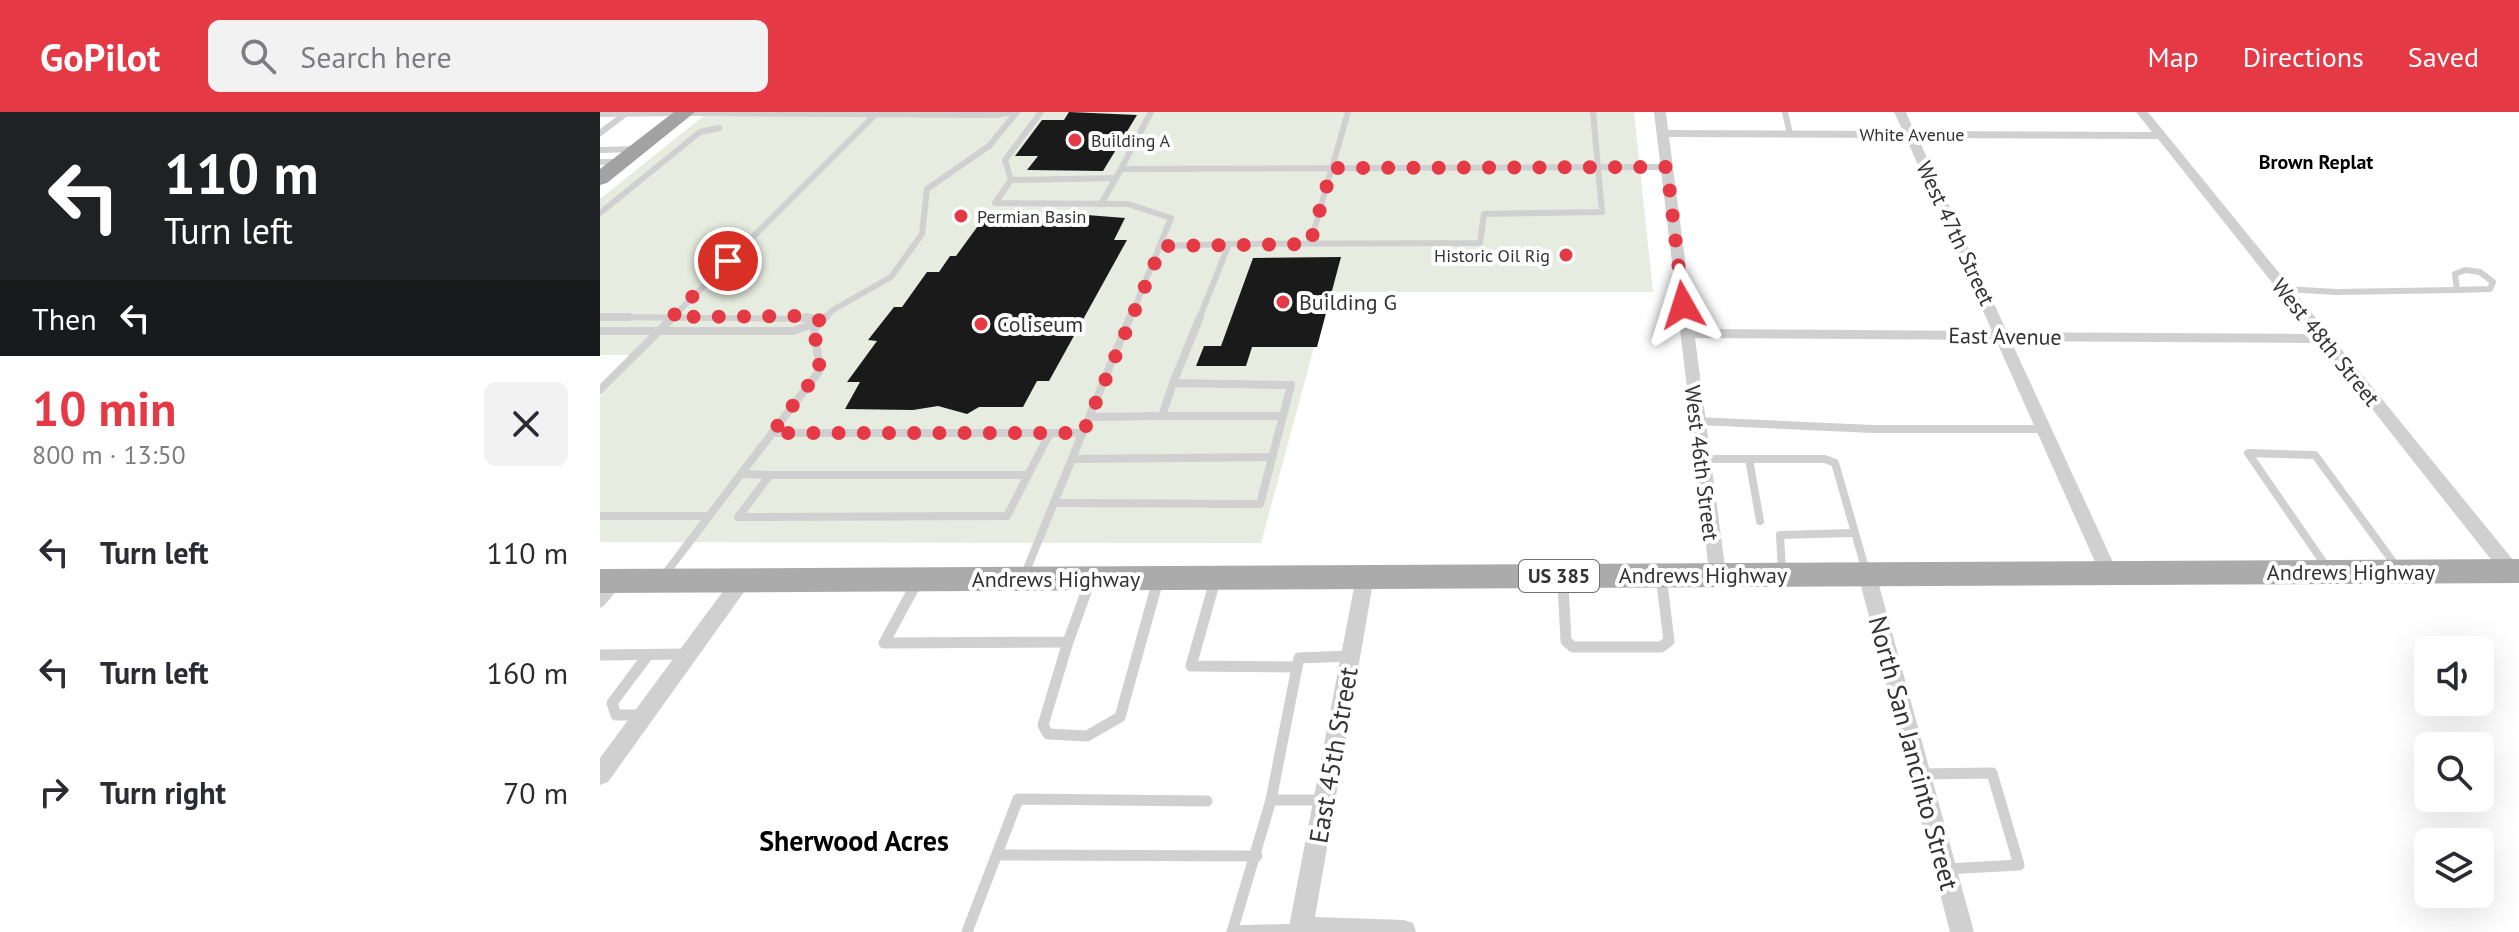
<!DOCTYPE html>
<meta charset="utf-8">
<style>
:root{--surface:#fff;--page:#f2f2f3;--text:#2b2b33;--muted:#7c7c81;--accent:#e63946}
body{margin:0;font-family:"PT Sans",sans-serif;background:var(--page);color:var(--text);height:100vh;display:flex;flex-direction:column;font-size:30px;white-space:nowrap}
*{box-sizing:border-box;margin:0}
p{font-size:26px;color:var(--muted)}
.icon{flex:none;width:44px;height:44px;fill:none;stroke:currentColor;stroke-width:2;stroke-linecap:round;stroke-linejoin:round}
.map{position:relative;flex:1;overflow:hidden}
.side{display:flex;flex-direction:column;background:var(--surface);width:600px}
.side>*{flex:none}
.banner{background:#202124;color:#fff;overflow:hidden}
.buttons{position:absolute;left:1814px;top:524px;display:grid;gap:16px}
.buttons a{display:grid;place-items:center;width:80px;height:80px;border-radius:12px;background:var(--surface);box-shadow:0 8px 32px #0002;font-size:40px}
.pin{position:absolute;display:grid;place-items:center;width:68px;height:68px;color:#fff;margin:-34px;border:4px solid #fff;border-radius:50%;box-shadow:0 2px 8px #0007}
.me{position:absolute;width:88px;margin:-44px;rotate:354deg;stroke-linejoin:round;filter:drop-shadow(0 0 6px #0008)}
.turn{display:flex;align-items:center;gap:28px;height:168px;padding:0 32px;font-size:36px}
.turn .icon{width:104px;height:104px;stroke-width:2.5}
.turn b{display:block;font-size:56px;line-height:68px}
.then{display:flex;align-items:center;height:76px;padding:0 32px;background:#0003;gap:16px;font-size:30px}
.round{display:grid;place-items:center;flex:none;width:84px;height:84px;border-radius:12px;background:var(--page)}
.overview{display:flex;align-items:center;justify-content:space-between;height:136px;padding:0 32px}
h1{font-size:48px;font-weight:700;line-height:60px;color:var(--accent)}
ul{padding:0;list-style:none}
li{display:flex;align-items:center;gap:24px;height:120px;padding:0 32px}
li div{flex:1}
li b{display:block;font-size:30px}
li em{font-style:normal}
header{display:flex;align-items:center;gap:48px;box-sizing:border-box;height:112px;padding:0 40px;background:var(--accent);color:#fff}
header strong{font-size:38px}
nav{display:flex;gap:44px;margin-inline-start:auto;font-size:28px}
.search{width:560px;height:72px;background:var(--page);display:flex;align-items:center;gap:20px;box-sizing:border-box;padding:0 28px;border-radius:12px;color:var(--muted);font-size:30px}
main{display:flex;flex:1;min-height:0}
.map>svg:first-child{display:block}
.green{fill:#e6ecdf}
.building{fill:#1a1a1a}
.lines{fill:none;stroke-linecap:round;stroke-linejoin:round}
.service-far2{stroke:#d0d0d0;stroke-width:6}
.service-far1{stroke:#d0d0d0;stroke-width:8}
.service{stroke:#d0d0d0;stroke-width:11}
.minor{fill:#d0d0d0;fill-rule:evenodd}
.primary{fill:#ababab;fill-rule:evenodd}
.trunk{fill:#a2a2a2;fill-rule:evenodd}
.route{stroke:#e63946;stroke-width:14;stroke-dasharray:0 25.2}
.poi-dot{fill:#e63946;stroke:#fff;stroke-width:3}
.labels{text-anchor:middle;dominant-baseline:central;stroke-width:8;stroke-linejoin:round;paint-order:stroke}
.far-street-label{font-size:18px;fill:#333;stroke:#fff}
.far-poi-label{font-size:18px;fill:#333;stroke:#fff;text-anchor:start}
.far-neighbourhood-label{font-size:20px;font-weight:bold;fill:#000;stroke:#fff}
.shield{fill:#fff;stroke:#707070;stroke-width:2}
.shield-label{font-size:20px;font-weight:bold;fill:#333}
.street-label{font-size:22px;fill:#333;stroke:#fff}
.poi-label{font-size:22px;fill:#333;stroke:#fff;text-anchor:start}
.near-street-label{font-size:26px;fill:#333;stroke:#fff}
.near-neighbourhood-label{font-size:28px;font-weight:bold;fill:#000;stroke:#fff}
</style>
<header>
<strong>GoPilot</strong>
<div class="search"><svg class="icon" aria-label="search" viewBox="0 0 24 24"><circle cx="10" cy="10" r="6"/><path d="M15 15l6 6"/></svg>Search here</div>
<nav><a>Map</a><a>Directions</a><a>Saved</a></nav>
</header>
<main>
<section class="side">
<div class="banner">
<div class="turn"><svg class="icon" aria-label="left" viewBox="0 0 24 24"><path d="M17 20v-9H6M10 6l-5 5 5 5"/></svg><div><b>110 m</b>Turn left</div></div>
<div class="then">Then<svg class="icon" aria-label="left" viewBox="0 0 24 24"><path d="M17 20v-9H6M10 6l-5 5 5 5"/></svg></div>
</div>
<div class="overview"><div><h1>10 min</h1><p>800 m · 13:50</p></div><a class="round"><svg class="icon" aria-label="close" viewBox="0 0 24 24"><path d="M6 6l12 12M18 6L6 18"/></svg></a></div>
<ul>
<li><svg class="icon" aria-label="left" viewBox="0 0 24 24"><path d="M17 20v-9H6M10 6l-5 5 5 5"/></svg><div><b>Turn left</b></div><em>110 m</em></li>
<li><svg class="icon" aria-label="left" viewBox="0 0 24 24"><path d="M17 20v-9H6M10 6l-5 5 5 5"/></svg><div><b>Turn left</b></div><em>160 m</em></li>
<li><svg class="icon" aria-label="right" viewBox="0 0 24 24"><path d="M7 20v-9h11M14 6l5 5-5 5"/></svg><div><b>Turn right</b></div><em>70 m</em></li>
</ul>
</section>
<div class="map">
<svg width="1919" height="820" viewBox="0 0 1919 820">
<rect width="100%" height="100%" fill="#fff"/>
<!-- green -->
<path class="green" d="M 270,0 L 1034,0 L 1053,180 L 729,180 L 661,431 L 0,430 L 0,284 L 40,243 L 0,243 L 0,87 L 106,2 Z"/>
<!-- building -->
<g class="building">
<path d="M 469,0 L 537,3 L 503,59 L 427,58 L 438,44 L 415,44 L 442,8 L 464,8 Z"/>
<path d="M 474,102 L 525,106 L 514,128 L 527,128 L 449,269 L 437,269 L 423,295 L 379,295 L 367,302 L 338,294 L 313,298 L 245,297 L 260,270 L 247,270 L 277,229 L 268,228 L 294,195 L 302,195 L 327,160 L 339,160 L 350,144 L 356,144 L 383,107 L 462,107 L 465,103 Z"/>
<path d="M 741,145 L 717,235 L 652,235 L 646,254 L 596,254 L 604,234 L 621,234 L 653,146 Z"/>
</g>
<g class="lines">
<!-- service-far2 -->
<g class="service-far2">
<path d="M 1185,0 L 1190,22"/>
<path d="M 85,1 L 397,3 L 411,0"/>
<path d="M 0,21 L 25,2"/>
<path d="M 0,38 L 37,37"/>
<path d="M 0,50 L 18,50"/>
<path d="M 521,57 L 551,0"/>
<path d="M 516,66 L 411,68 L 395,91 L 528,92 L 571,106 L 530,207"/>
<path d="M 411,68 L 405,48 L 441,0"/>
<path d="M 501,92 L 521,57 L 1067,55"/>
<path d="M 0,101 L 100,20 L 119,16"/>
<path d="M 629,132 L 880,131 L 884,102 L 1002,100 L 993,0"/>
<path d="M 710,132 L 748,0"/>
<path d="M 562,134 L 629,132 L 599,207"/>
<path d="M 1865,158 L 1880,160 L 1893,170 L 1890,177 L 1857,178 L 1855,162 Z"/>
<path d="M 1684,177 L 1736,180 L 1857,178"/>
<path d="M 0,205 L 214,207"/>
<path d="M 71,207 L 278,0"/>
<path d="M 224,207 L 233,198 L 291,165 L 322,122 L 327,77 L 389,34 L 417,0"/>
</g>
<!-- service-far1 -->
<g class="service-far1">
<path d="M 0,205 L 29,205"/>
<path d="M 0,219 L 193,219 L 222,209 L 206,205"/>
<path d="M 573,271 L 600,205"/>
<path d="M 573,271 L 691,273 L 683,304 L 562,304 Z"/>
<path d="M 0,278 L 73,205"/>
<path d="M 490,305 L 562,304"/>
<path d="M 1097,309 L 1273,317 L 1444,317"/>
<path d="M 172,321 L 483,321"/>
<path d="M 473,347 L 672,345"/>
<path d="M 1102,347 L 1225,347 L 1235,351 L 1266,459"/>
<path d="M 1149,347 L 1160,409"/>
<path d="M 141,362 L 170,363"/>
<path d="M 170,363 L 428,363 L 407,404 L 138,405 Z"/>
<path d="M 428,363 L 450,321"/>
<path d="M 454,391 L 660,392 L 683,304"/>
<path d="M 0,404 L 109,404"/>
<path d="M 1728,457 L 1648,341 L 1715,343 L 1799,458"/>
<path d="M 1182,459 L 1180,423 L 1253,421"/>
<path d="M 424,464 L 530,205"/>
<path d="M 963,465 L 963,474"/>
<path d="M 62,466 L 220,258 L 214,217 L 226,205"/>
<path d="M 1061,467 L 1062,474"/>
<path d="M 315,474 L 317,470"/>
<path d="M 489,474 L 490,470"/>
<path d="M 557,474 L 558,470"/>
<path d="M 614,474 L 615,469"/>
</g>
<!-- service -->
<g class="service">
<path d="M 316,472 L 284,531 L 468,530 L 489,472"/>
<path d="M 614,472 L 591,554 L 697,555 L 671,688"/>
<path d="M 963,472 L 966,529 L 973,535 L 1061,535 L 1069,529 L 1062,472"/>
<path d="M 0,490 L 15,472"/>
<path d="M 468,530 L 443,613 L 448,622 L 487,624 L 520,605 L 557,472"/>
<path d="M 0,543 L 88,542"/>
<path d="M 697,555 L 699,546 L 750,544"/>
<path d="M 41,603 L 16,603 L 12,591 L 48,543"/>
<path d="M 1321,662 L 1392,661 L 1419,753 L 1346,757"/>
<path d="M 397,743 L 657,744"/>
<path d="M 632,819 L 700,817"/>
<path d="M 367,820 L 418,687 L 607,689"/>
<path d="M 632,820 L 671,688 L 725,688"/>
</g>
<!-- minor -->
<g class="minor">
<path d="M 0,0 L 90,0 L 91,1 L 85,4 L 0,5 Z"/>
<path d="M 1054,0 L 1066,0 L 1068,18 L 1303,19 L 1294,0 L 1306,0 L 1314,19 L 1552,20 L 1536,0 L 1548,0 L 1918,454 L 1919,462 L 1911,466 L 1904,464 L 1720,231 L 1411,229 L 1518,461 L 1516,466 L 1502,466 L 1500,461 L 1396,228 L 1095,226 L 1126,463 L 1124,468 L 1110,468 ZM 1069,25 L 1306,26 L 1392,219 L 1094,217 ZM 1318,26 L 1558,27 L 1713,222 L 1407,220 Z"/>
<path d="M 1267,455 L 1274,457 L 1276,462 L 1374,820 L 1350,820 L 1258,462 L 1260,457 Z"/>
<path d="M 765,458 L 772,460 L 774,465 L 715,805 L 804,808 L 813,811 L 816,820 L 688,820 L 756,465 L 758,460 Z"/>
<path d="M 142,461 L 149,463 L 151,468 L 149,473 L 8,670 L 0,673 L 0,646 L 135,463 Z"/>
</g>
<!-- primary -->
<path class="primary" d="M 1919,447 L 1919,471 L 0,481 L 0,457 Z"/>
<!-- trunk -->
<path class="trunk" d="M 74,0 L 95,0 L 7,71 L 0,73 L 0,57 Z"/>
</g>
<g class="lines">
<!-- route -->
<path class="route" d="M 128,149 L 72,205 L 203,204 L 222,209 L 214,217 L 220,258 L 172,321 L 483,321 L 562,134 L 710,132 L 732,56 L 1067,55 L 1083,193"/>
</g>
<!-- markers -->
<g class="poi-dot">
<circle cx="475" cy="28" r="8"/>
<circle cx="361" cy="104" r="8"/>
<circle cx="966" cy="143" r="8"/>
<circle cx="683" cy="190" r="8"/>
<circle cx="381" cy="212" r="8"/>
</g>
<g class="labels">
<!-- far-street labels -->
<g class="far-street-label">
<text x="1312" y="22">White Avenue</text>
</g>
<!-- far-poi labels -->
<g class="far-poi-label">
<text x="491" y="28">Building A</text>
<text x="377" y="104">Permian Basin</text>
<text x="950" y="143" text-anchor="end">Historic Oil Rig</text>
</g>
<!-- far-neighbourhood labels -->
<g class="far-neighbourhood-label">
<text x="1716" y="50">Brown Replat</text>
</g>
<!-- shield labels -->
<rect class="shield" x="919" y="448" width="80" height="32" rx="6"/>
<g class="shield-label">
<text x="959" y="464">US 385</text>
</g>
<!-- street labels -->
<g class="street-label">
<text transform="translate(1356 121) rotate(65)">West 47th Street</text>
<text transform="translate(1405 224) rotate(1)">East Avenue</text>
<text transform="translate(1726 230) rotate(51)">West 48th Street</text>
<text transform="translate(1102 351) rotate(83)">West 46th Street</text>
<text x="1751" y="460">Andrews Highway</text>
<text x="1103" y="463">Andrews Highway</text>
<text x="456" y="467">Andrews Highway</text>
</g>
<!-- poi labels -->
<g class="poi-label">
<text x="699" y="190">Building G</text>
<text x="397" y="212">Coliseum</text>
</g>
<!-- near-street labels -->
<g class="near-street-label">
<text transform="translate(1314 641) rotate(75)">North San Jancinto Street</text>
<text transform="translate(733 643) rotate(-80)">East 45th Street</text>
</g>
<!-- near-neighbourhood labels -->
<g class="near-neighbourhood-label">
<text x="254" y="728">Sherwood Acres</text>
</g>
</g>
</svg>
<div class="buttons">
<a><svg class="icon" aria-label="sound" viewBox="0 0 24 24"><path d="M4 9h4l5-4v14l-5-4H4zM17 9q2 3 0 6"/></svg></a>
<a><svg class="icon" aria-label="search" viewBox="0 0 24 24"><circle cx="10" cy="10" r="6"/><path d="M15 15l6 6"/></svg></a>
<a><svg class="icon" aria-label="layers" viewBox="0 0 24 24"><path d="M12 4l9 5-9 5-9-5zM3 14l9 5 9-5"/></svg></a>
</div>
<div class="pin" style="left:128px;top:149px;background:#d93025"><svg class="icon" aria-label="arrive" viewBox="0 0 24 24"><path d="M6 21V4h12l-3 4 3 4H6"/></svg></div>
<svg class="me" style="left:1083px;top:193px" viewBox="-20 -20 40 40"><path d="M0-17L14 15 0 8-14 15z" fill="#e63946" stroke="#fff" stroke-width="4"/></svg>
</div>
</main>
